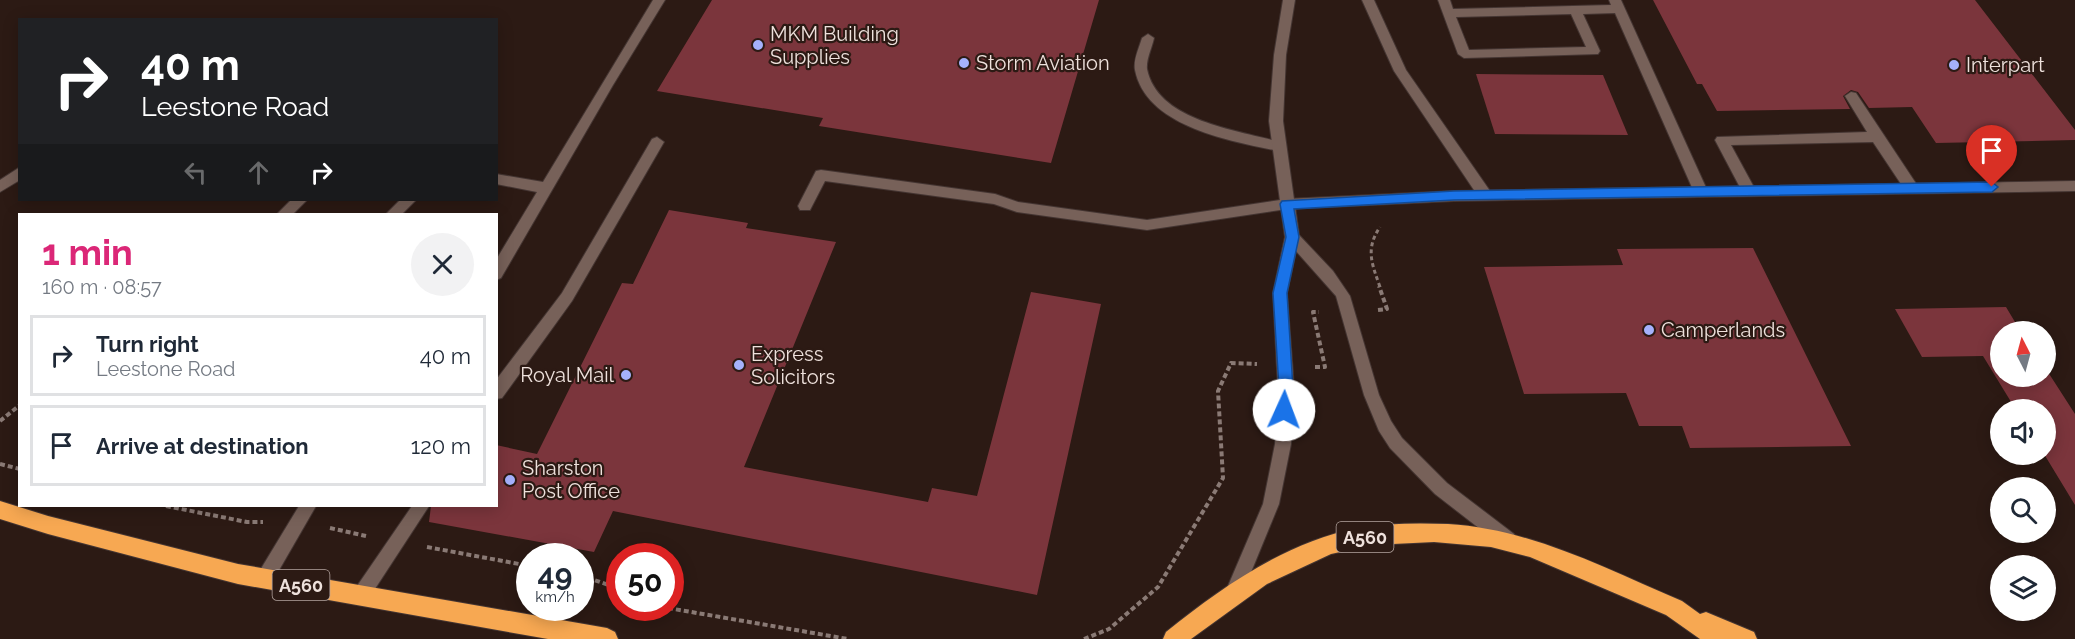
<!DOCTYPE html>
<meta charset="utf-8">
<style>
:root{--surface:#fff;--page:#f2f2f3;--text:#1f2937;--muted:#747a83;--line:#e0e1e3;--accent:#db2777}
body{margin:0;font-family:Raleway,sans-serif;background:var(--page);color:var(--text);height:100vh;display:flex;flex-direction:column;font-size:22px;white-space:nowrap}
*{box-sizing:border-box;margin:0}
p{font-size:20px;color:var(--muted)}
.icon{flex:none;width:33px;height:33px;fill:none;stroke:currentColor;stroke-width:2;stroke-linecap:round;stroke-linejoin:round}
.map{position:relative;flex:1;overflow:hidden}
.sheet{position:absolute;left:18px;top:213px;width:480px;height:294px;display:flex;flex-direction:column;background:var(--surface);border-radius:0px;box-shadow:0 3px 15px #0003}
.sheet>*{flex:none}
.top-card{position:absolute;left:18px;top:18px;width:480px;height:183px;border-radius:0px;box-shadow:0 3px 15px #0003;background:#202124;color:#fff;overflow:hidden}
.needle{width:39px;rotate:354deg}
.fabs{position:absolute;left:1990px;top:321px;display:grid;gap:12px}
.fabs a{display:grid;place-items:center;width:66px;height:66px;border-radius:50%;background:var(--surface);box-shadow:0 3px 15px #0003;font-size:30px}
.speed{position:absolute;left:516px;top:543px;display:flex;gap:12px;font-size:30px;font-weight:700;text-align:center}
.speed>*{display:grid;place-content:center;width:78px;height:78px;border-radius:50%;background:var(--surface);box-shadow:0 3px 15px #0003;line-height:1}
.speed small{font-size:15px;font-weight:400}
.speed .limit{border:9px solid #d22;background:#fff;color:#111}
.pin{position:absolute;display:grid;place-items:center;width:51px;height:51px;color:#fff;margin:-62px -26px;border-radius:50% 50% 50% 0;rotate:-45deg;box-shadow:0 0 6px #0007}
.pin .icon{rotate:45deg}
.me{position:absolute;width:66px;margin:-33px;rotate:2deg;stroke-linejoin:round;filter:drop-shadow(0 0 4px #0008)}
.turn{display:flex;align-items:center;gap:21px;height:126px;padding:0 24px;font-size:27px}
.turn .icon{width:78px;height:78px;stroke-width:2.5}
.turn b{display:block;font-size:42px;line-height:51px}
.lanes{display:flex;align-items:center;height:57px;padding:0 24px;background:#0003;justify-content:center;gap:30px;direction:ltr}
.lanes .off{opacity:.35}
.round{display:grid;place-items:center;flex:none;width:63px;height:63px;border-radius:32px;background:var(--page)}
.summary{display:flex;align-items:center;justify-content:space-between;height:102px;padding:0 24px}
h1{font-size:36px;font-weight:700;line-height:45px;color:var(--accent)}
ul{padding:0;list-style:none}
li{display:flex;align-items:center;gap:18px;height:81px;margin:0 12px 9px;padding:0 12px;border:3px solid var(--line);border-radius:0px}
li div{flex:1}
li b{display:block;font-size:22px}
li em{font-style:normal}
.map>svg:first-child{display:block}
.building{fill:#7b353c}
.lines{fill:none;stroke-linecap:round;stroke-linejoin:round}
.lane-casing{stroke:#443532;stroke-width:2}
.street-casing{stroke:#443532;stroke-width:2}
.secondary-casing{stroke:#443532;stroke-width:2}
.highway-casing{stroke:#443532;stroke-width:2}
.path-far1{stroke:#8a7a75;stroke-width:3;stroke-dasharray:4 3;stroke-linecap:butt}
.path{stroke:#8a7a75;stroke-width:4;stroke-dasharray:5 3;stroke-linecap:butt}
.lane{fill:#776159;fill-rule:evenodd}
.street{fill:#776159;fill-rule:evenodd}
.secondary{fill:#776159;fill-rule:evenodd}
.highway{fill:#f7a852;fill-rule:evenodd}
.route{fill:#1a73e8;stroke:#114b97;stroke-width:1.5}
.poi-dot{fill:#a5b1fc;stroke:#2c1a14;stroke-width:2}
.labels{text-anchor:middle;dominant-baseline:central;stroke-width:4.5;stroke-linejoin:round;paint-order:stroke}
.shield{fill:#2c1a14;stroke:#b4a5a0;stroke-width:1.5}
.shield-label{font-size:18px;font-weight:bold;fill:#eee1dc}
.poi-label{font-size:20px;fill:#eee1dc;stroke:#2c1a14;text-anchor:start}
</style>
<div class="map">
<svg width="2075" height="639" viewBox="0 0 2075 639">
<rect width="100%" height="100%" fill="#2c1a14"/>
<!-- building -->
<g class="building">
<path d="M 712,0 L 1099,0 L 1051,163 L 819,126 L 823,118 L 657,91 Z"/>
<path d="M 1653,0 L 1975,0 L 2075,130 L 2075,140 L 1936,143 L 1912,107 L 1869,108 L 1858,92 L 1851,90 L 1843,96 L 1850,109 L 1717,111 L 1702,84 L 1697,84 Z"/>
<path d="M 1476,74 L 1603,75 L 1628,135 L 1495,134 Z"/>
<path d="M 669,210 L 748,223 L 746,228 L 836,242 L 744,467 L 928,502 L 932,488 L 977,496 L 1031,292 L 1101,304 L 1037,595 L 613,511 L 594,552 L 429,522 L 431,506 L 496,506 L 496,445 L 537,454 L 622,283 L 633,284 Z"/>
<path d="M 1753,248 L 1851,446 L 1690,448 L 1682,426 L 1639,426 L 1626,393 L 1524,394 L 1484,267 L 1623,265 L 1617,249 Z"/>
<path d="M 2006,307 L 2021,332 L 2001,332 L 2001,376 L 2046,376 L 2046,369 L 2075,414 L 2075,505 L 2044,454 L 2046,454 L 2046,410 L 2016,410 L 1983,356 L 1922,357 L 1895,309 Z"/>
</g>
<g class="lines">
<!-- lane casing -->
<g class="lane-casing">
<g id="lane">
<path d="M 653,0 L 665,0 L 613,85 L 501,278 L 496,280 L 496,260 L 537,192 L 496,184 L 496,174 L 543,182 Z"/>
<path d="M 1362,0 L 1374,0 L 1406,70 L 1490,191 L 1492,195 L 1490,199 L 1480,199 L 1394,71 Z"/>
<path d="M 1438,0 L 1450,0 L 1453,9 L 1611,5 L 1609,0 L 1621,0 L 1708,192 L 1706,196 L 1696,196 L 1694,192 L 1615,13 L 1583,14 L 1600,51 L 1598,54 L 1464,58 L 1458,54 ZM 1571,14 L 1586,47 L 1469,50 L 1456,17 Z"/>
<path d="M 1148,34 L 1154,38 C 1152,48 1146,59 1147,69 C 1158,123 1241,130 1283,143 L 1285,146 L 1283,149 L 1278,151 C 1231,141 1146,127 1135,70 C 1133,60 1139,48 1142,38 Z"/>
<path d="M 1851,92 L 1856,93 L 1917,185 L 1919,189 L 1917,193 L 1907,193 L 1873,142 L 1731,145 L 1756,191 L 1749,196 L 1744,195 L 1715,140 L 1717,137 L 1867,132 L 1845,96 Z"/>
<path d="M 657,137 L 664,142 L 572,301 L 502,398 L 496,399 L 496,380 L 562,293 L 652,139 Z"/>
<path d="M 20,167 L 20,180 L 0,192 L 0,180 Z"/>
<path d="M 821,170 L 995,194 L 1018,202 L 1147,220 L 1287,199 L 1294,204 L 1287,209 L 1147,230 L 1017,212 L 994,204 L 825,181 L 810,210 L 800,210 L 798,206 L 816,171 Z"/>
<path d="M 291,200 L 307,200 L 293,214 L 277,214 Z"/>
<path d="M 400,200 L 416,200 L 402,214 L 386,214 Z"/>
<path d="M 299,506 L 316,506 L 271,584 L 265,586 L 259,584 L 256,578 L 259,572 Z"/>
<path d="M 412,506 L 429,506 L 367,601 L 361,603 L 355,601 L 352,595 L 355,589 Z"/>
</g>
</g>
<!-- street casing -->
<g class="street-casing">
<path id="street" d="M 2075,181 L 2075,191 L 1454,201 L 1287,209 L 1280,204 L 1287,199 L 1454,191 Z"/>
</g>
<!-- secondary casing -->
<g class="secondary-casing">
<path id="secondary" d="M 1283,0 L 1295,0 L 1286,55 L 1283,121 L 1299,235 L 1333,271 L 1350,296 L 1379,395 L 1391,421 L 1402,438 L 1447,483 L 1514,534 L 1517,540 L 1514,546 L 1508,548 L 1502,546 L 1435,494 L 1390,448 L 1379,431 L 1364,395 L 1336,296 L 1296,251 L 1287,293 L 1294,388 L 1291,444 L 1279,504 L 1240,599 L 1234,601 L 1228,599 L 1225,593 L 1263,504 L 1275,444 L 1278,388 L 1273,293 L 1285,237 L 1269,121 L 1274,55 Z"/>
</g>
<!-- highway casing -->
<g class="highway-casing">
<g id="highway">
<path d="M 0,501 L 48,516 L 238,564 L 607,628 L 615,632 L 618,639 L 548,639 L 238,584 L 48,534 L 0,519 Z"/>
<path d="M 1448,524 C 1532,529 1606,569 1682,601 L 1700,614 L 1706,612 L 1754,632 L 1757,639 L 1700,639 L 1666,615 L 1530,557 L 1491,547 L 1434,542 L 1372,545 L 1331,554 L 1267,584 L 1191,639 L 1163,639 L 1166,632 C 1223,586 1285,543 1357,528 C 1387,523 1419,523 1448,524 Z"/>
</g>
</g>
<!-- path-far1 -->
<path class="path-far1" d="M 1380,287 C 1372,264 1365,249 1380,227"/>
<!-- path -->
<g class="path">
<path d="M 1378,310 L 1387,309 L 1379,286"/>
<path d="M 1315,367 L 1325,367 L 1313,312 L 1319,312"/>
<path d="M 0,421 L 20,405"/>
<path d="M 0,464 L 20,469"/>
<path d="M 166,506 L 247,522 L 263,522"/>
<path d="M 330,528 L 366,536"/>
<path d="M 427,547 L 530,566"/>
<path d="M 580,575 L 620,589"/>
<path d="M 668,608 L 848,639"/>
<path d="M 1084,639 L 1109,629 L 1158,587 L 1223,478 L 1218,391 L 1231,363 L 1257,364"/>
</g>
<!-- lane -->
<use href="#lane" class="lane"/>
<!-- street -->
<use href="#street" class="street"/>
<!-- secondary -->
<use href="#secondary" class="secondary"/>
<!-- highway -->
<use href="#highway" class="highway"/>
</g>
<!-- route -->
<path class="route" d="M 1992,182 L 1998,187 L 1992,192 L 1454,200 L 1294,209 L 1299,237 L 1287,293 L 1293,388 L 1289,414 L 1284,416 L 1279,414 L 1277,410 L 1279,388 L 1273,293 L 1286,237 L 1280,204 L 1282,201 L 1454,191 Z"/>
<!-- markers -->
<g class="poi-dot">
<circle cx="758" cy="45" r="6"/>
<circle cx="964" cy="63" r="6"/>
<circle cx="1954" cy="65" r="6"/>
<circle cx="1649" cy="330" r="6"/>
<circle cx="739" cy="365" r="6"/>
<circle cx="626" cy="375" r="6"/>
<circle cx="510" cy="480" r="6"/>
</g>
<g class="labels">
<!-- shield labels -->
<g class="shield">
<rect x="1336.5" y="522" width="57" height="30" rx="4.5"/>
<rect x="272.5" y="570" width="57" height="30" rx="4.5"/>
</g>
<g class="shield-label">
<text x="1365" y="537">A560</text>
<text x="301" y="585">A560</text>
</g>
<!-- poi labels -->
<g class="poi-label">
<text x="770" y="34">MKM Building<tspan x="770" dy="23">Supplies</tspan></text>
<text x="976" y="63">Storm Aviation</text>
<text x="1966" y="65">Interpart</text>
<text x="1661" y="330">Camperlands</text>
<text x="751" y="354">Express<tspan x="751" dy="23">Solicitors</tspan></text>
<text x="614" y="375" text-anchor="end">Royal Mail</text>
<text x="522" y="468">Sharston<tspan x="522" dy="23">Post Office</tspan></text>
</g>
</g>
</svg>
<div class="fabs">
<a><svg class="needle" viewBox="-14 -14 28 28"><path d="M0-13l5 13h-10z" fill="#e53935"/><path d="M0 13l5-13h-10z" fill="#747a83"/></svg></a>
<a><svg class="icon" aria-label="sound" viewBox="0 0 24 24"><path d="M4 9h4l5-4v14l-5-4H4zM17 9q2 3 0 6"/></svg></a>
<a><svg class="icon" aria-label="search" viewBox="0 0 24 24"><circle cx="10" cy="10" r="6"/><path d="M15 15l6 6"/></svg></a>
<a><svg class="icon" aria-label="layers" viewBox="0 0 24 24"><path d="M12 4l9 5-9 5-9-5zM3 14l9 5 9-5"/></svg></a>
</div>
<div class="speed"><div>49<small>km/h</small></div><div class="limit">50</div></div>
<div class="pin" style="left:1992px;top:187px;background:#d93025"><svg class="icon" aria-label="arrive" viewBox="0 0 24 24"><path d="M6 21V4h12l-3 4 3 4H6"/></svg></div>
<svg class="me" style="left:1284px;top:410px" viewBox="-20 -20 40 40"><circle r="19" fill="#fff"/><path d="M0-13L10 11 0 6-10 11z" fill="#1a73e8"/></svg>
<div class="top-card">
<div class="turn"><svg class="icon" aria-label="right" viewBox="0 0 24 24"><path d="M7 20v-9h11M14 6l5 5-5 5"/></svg><div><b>40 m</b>Leestone Road</div></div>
<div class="lanes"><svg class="icon off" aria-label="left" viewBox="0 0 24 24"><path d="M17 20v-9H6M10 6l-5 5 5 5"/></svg><svg class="icon off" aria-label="ahead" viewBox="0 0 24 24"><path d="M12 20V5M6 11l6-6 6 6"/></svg><svg class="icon" aria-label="right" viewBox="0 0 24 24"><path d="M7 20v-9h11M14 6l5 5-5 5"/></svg></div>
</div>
<section class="sheet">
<div class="summary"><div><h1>1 min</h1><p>160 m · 08:57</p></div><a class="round"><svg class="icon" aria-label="close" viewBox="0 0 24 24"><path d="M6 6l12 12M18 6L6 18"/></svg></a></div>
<ul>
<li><svg class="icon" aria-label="right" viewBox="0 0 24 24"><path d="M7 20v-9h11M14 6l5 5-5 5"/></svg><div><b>Turn right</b><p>Leestone Road</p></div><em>40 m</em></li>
<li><svg class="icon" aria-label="arrive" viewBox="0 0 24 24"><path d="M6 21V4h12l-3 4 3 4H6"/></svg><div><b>Arrive at destination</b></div><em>120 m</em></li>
</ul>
</section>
</div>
